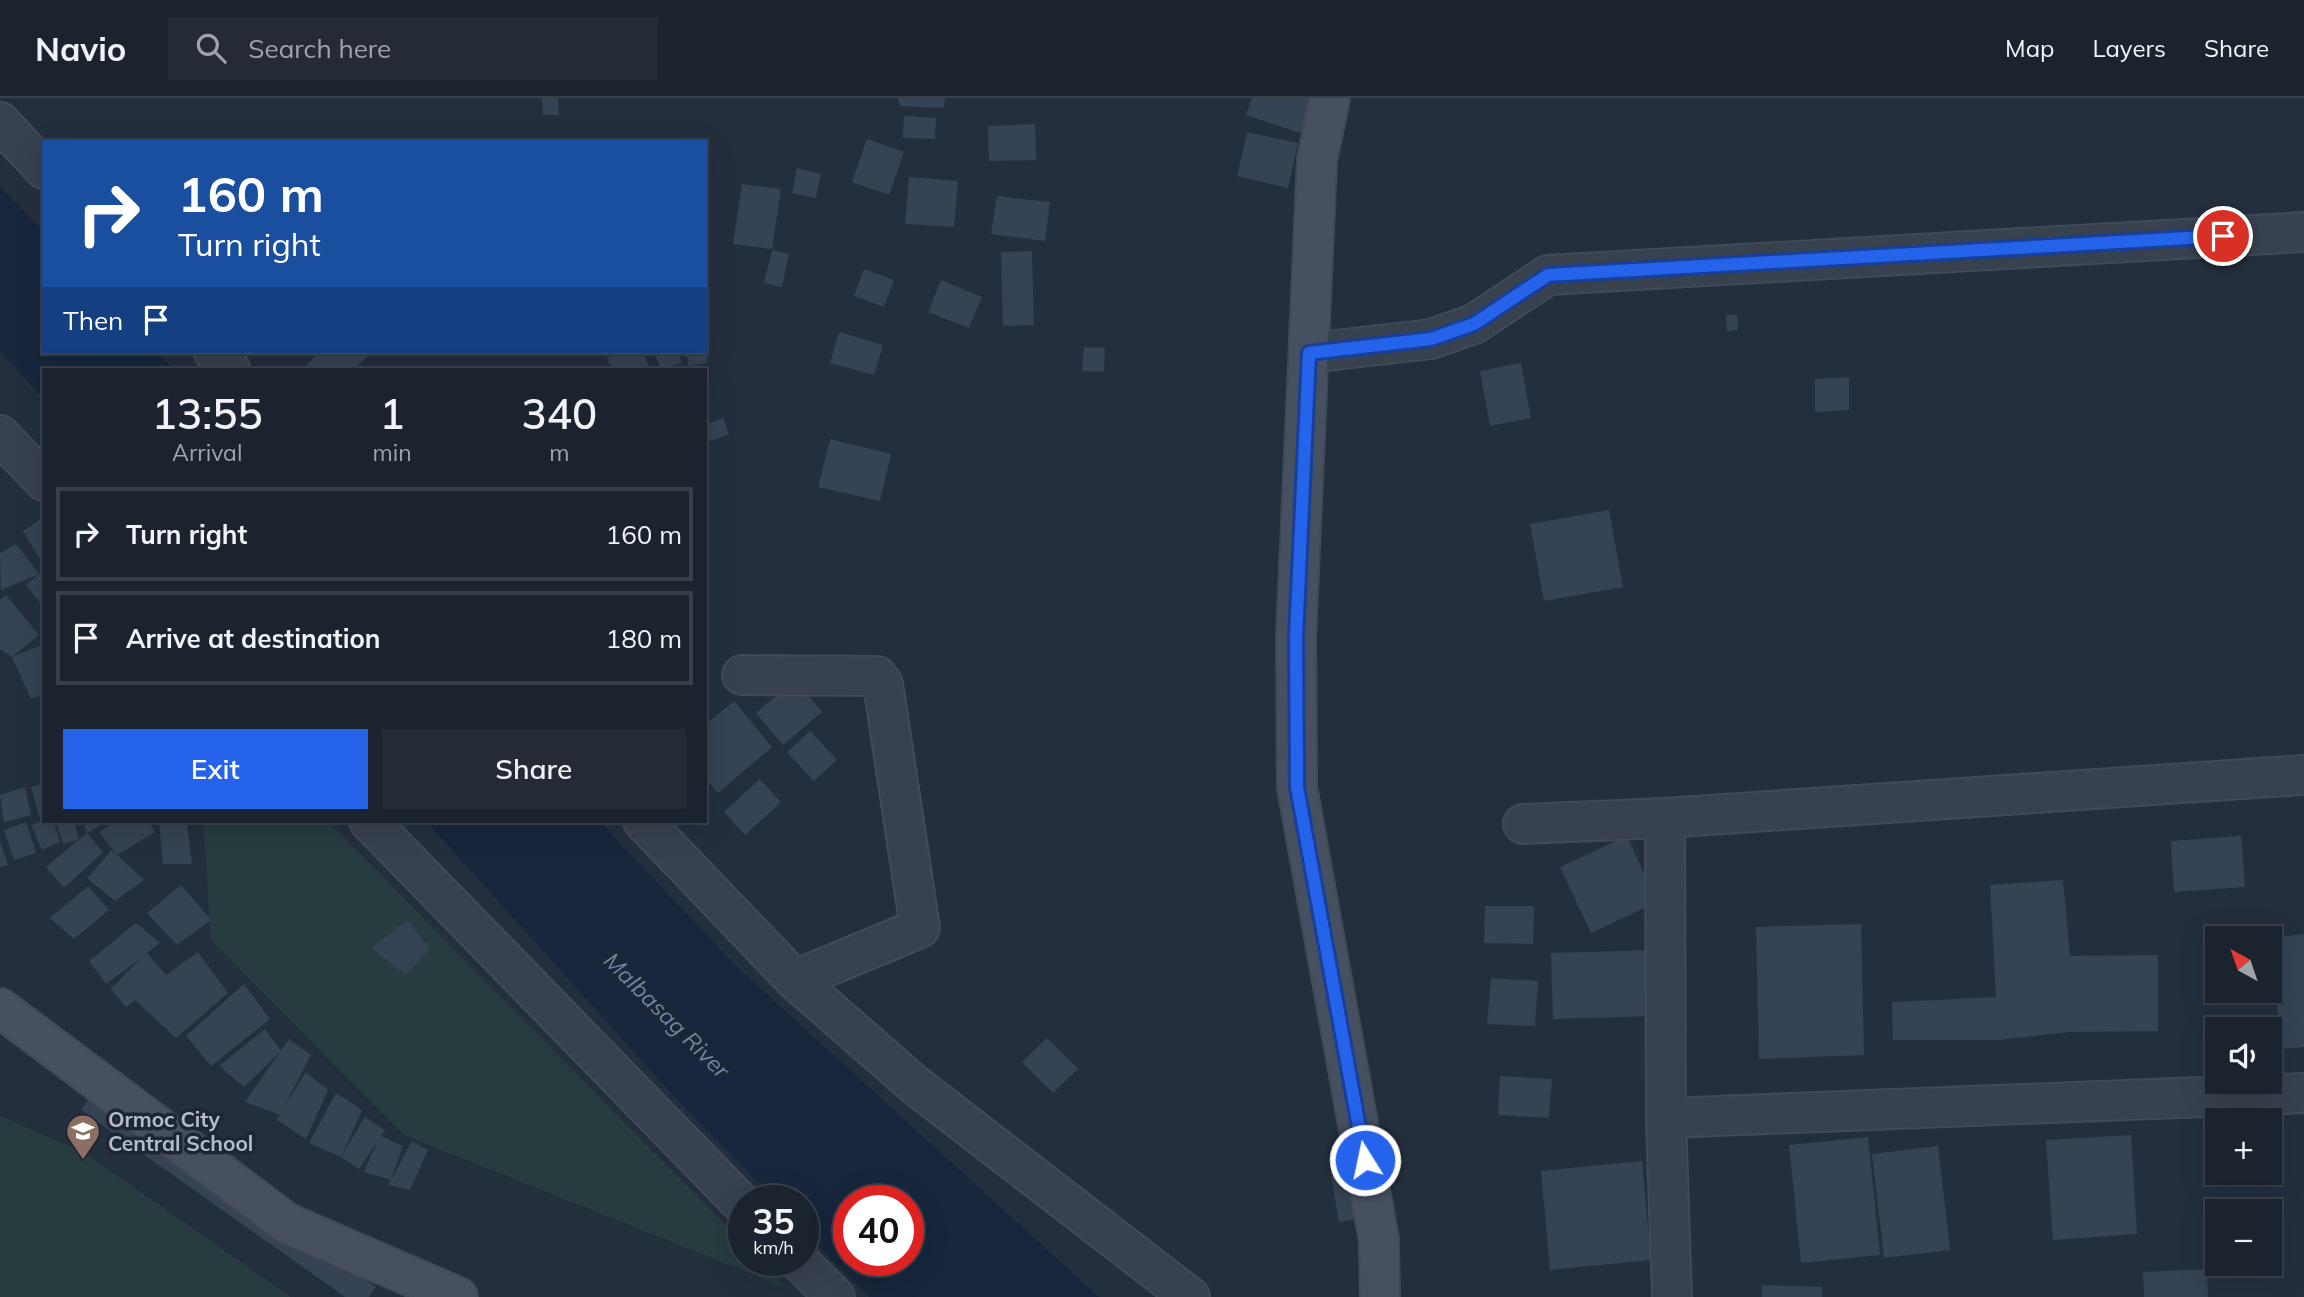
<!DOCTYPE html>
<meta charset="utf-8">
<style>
:root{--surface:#1b232e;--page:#242b36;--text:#f1f3f6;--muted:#a0a4aa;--line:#39404a;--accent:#2563eb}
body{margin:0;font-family:Mulish,sans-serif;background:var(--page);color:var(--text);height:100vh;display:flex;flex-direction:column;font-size:26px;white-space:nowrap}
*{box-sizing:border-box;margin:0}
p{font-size:23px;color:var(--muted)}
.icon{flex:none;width:38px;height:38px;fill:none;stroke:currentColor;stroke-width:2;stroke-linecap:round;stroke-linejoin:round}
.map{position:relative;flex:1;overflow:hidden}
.details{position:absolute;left:42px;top:270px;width:665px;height:455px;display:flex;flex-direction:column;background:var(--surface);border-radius:0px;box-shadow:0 7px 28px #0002,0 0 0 2px var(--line)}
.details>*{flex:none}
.banner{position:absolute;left:42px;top:42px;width:665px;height:214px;border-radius:0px;box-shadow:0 7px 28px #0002,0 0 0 2px var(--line);background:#1a4fa0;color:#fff;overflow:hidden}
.needle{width:46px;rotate:320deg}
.fabs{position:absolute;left:2205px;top:828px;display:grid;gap:14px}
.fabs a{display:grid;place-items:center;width:77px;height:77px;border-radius:0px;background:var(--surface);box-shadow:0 7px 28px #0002,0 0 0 2px var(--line);font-size:35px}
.speed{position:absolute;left:728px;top:1087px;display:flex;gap:14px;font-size:35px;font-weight:700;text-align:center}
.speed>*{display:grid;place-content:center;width:91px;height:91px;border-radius:50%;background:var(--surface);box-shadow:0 7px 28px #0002,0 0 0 2px var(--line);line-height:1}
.speed small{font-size:18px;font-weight:400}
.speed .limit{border:10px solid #d22;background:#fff;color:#111}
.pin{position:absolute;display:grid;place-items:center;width:60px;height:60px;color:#fff;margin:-30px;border:4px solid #fff;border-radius:50%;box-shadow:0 2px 7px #0007}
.me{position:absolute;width:77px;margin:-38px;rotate:350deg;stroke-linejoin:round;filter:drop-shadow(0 0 5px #0008)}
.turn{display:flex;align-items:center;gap:24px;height:147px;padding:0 21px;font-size:32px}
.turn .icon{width:91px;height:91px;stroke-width:2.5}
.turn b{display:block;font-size:49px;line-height:60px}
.then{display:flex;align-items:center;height:66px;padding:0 21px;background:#0003;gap:14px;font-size:26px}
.eta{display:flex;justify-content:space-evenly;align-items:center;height:119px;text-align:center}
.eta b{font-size:42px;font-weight:600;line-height:49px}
.primary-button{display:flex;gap:14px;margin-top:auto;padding:14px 21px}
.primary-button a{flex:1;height:80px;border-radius:0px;background:var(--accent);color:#fff;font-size:28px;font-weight:600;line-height:80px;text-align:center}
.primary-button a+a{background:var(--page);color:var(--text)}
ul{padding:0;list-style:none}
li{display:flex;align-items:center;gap:21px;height:94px;margin:0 14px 10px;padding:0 7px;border:4px solid var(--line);border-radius:0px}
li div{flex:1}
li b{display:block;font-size:26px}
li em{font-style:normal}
header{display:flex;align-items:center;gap:42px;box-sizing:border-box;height:98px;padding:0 35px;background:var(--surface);border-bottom:2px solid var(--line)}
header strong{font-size:33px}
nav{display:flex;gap:38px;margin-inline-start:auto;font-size:24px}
.search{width:490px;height:63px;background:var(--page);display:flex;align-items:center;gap:18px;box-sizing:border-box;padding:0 24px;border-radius:0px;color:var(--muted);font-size:26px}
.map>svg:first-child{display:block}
.green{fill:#263c3f}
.water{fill:#17263c;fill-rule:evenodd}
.building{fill:#364354}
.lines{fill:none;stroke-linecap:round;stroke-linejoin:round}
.street-casing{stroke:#414a57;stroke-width:42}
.secondary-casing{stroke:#414a57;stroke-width:42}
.street{stroke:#38414e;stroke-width:38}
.secondary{stroke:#465061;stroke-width:38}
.route-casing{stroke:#184099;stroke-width:18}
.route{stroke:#2563eb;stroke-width:12}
.labels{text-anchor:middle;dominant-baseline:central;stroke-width:7;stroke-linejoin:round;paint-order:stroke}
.poi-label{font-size:21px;font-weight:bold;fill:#b4bcc9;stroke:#1d2633;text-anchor:start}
.water-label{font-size:23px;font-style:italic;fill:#6d86a8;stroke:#1d2633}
</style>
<header>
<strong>Navio</strong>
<div class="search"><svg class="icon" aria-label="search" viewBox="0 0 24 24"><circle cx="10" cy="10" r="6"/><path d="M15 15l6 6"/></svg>Search here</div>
<nav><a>Map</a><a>Layers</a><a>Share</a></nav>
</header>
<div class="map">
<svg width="2304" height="1199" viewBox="0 0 2304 1199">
<rect width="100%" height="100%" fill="#242f3e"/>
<!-- green -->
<g class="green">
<path d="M 203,723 L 328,723 L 744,1146 L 744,1162 L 759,1162 L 787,1190 L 404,1037 L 211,842 Z"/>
<path d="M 0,1018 L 85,1055 L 291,1199 L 0,1199 Z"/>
</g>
<!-- water -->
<g class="water">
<path d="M 0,88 L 44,134 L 44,254 L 157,254 L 173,271 L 44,271 L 44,301 L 0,254 Z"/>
<path d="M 426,723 L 599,723 L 737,869 L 1099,1199 L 869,1199 L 803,1132 L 803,1102 L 775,1102 L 680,1005 ZM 849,1102 L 908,1102 L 908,1162 L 849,1162 Z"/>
</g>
<!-- building -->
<g class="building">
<path d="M 542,0 L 558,0 L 559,17 L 543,17 Z"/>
<path d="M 899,0 L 945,0 L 944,10 L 899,8 Z"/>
<path d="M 1252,0 L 1316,0 L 1303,36 L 1246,17 Z"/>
<path d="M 904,18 L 936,20 L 935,41 L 903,40 Z"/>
<path d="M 1035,26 L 1036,62 L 989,63 L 988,28 Z"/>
<path d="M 1247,34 L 1298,45 L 1288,90 L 1237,78 Z"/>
<path d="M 867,41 L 904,54 L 889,97 L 852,84 Z"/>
<path d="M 797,70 L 821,76 L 816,100 L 792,95 Z"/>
<path d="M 909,79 L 958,83 L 954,129 L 905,126 Z"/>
<path d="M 742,86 L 781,91 L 772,151 L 733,146 Z"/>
<path d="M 997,98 L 1050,104 L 1045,143 L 991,136 Z"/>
<path d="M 772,152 L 789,156 L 782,189 L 764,185 Z"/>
<path d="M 1032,153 L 1034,227 L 1003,228 L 1001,154 Z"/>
<path d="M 864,171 L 894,182 L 884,209 L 854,198 Z"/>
<path d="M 941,182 L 982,199 L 969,230 L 928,214 Z"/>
<path d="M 1726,217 L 1737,217 L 1738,232 L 1727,233 Z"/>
<path d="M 839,234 L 883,247 L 874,277 L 830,265 Z"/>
<path d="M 1084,249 L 1105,250 L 1104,274 L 1082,273 Z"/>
<path d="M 320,254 L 368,254 L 370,256 L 354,271 L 302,271 Z"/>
<path d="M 622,254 L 643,254 L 650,271 L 612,271 L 607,260 Z"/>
<path d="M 654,254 L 678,254 L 682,265 L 661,271 Z"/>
<path d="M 687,254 L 706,254 L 707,265 L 688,268 Z"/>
<path d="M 1521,265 L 1531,320 L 1490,328 L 1480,273 Z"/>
<path d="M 1849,279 L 1849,312 L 1815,314 L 1815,281 Z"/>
<path d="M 723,320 L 729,336 L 705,345 L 705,327 Z"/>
<path d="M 830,341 L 891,356 L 880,403 L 818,389 Z"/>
<path d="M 1609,412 L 1623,489 L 1544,503 L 1530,426 Z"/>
<path d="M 44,419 L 44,467 L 23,433 Z"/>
<path d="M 16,446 L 39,476 L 1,492 L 0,455 Z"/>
<path d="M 44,472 L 44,510 L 26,487 Z"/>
<path d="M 6,497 L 39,537 L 12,559 L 0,551 L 0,502 Z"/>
<path d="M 44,546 L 44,596 L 31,601 L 12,559 Z"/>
<path d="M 795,582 L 822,614 L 783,647 L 756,615 Z"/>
<path d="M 734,603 L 772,649 L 718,695 L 705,680 L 705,627 Z"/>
<path d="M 810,633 L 837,662 L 814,683 L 787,654 Z"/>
<path d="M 760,681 L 781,704 L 745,737 L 724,714 Z"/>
<path d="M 44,685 L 44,720 L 40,721 L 31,689 Z"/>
<path d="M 25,689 L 31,717 L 4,724 L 0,697 Z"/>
<path d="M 44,722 L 53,723 L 60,744 L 42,752 L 31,727 Z"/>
<path d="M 56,723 L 74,723 L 79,741 L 87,735 L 83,723 L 109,723 L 87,735 L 103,754 L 64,790 L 46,769 L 79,741 L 63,746 Z"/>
<path d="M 117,723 L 148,723 L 155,734 L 117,757 L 144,782 L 115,803 L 87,780 L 112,752 L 117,757 L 99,734 Z"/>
<path d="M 26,724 L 36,755 L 14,762 L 4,732 Z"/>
<path d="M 159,724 L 187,727 L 192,766 L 163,766 Z"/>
<path d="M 1627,738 L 1657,804 L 1591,835 L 1560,769 Z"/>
<path d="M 2241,738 L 2245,789 L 2174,794 L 2171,743 Z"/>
<path d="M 0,744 L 8,767 L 0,769 Z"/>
<path d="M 2063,782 L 2070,858 L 2158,857 L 2158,933 L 2070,934 L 1999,942 L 1893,942 L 1892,904 L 1996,899 L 1990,787 Z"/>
<path d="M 181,787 L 211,822 L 177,847 L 147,815 Z"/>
<path d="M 88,788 L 109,812 L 74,841 L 50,820 Z"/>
<path d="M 1485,808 L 1534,808 L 1533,846 L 1484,845 Z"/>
<path d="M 407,822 L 430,851 L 405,877 L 372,850 Z"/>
<path d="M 136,825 L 160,845 L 147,855 L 166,877 L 198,854 L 228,895 L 176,940 L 135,902 L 126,909 L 111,891 L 141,860 L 106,886 L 89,863 Z"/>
<path d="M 1861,826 L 1864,957 L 1759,961 L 1756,829 Z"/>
<path d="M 2304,836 L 2304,949 L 2281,951 L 2271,840 Z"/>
<path d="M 1654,852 L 1656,918 L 1553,921 L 1551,855 Z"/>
<path d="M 1491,880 L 1538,883 L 1535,928 L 1487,926 Z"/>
<path d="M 244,886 L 270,921 L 211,968 L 186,938 Z"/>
<path d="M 265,931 L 281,953 L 244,989 L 219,968 Z"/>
<path d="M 1047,940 L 1078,971 L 1053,995 L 1022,964 Z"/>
<path d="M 289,941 L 311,957 L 284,1009 L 306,974 L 328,992 L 306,1041 L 277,1022 L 280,1017 L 245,1004 Z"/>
<path d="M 1500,978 L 1552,981 L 1549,1020 L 1498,1017 Z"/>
<path d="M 96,991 L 376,1189 L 369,1199 L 345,1199 L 81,1012 Z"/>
<path d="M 336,995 L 362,1012 L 341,1059 L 309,1045 Z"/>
<path d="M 365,1019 L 385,1032 L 381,1038 L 403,1048 L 391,1082 L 412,1043 L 428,1052 L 410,1092 L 388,1087 L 391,1082 L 364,1074 L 377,1044 L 359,1071 L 341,1059 Z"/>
<path d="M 2131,1037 L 2137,1136 L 2053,1142 L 2046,1042 Z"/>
<path d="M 1868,1039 L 1880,1157 L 1801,1165 L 1789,1047 Z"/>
<path d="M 1938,1048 L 1950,1152 L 1884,1160 L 1872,1056 Z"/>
<path d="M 1642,1063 L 1651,1162 L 1550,1172 L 1541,1073 Z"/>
<path d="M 1356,1074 L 1364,1120 L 1339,1124 L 1331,1078 Z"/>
<path d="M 2207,1171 L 2208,1199 L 2144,1199 L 2143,1174 Z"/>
<path d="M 1762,1187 L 1822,1189 L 1822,1199 L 1762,1199 Z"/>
</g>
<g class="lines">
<!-- street casing -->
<g class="street-casing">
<g id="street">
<path d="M 0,24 L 44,71"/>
<path d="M 214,254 L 230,271"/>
<path d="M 1309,255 L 1431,241 L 1474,226 L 1548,177 L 2304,134"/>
<path d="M 0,337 L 44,383"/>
<path d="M 742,577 L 877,578 L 883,586 L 920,830 L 795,882"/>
<path d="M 1665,720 L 1666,1020 L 1672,1199"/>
<path d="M 369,723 L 744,1108"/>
<path d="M 643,723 L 795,882 L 915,987 L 1190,1199"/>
<path d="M 1523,726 L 1665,720 L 2304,677"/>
<path d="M 1666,1020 L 2304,995"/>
<path d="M 798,1162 L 835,1199"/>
</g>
</g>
<!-- secondary casing -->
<g class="secondary-casing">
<g id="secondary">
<path d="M 1330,0 L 1317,62 L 1296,540 L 1297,689 L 1379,1142 L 1380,1199"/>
<path d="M 0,910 L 287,1125 L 458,1199"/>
</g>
</g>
<!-- street -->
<use href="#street" class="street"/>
<!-- secondary -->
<use href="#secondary" class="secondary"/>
</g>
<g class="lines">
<!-- route casing -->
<g class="route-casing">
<path id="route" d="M 1365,1062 L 1297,689 L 1296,540 L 1309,255 L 1431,241 L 1474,226 L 1548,177 L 2223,138"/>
</g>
<!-- route -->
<use href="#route" class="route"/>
</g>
<!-- icons -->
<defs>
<g id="school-pin" transform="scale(1.75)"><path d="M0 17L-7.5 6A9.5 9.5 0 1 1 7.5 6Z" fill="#8d6e63" stroke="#1d2633"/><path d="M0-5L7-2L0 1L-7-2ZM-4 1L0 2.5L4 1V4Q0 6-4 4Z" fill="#fff"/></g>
</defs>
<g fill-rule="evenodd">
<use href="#school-pin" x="83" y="1033"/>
</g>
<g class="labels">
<!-- poi labels -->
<g class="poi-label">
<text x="108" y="1021">Ormoc City<tspan x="108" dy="24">Central School</tspan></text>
</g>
<!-- water labels -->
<g class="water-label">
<text transform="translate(667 917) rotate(45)">Malbasag River</text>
</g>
</g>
</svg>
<div class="fabs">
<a><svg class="needle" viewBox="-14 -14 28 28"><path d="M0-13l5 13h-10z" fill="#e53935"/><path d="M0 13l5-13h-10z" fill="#a0a4aa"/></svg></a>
<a><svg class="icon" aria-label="sound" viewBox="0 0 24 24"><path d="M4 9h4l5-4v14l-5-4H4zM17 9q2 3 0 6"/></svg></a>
<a>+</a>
<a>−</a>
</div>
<div class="speed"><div>35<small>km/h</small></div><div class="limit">40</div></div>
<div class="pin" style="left:2223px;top:138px;background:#d93025"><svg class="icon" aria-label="arrive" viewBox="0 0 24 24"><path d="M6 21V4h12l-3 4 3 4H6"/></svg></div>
<svg class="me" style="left:1365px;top:1062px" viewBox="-20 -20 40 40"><circle r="17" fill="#2563eb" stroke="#fff" stroke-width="3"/><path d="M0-11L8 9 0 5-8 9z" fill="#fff"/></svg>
<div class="banner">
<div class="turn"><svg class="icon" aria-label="right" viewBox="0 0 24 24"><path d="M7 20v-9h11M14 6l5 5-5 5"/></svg><div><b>160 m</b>Turn right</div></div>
<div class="then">Then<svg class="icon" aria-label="arrive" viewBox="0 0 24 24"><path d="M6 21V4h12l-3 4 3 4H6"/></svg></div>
</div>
<section class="details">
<div class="eta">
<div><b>13:55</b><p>Arrival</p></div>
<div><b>1</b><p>min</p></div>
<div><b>340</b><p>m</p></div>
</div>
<ul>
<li><svg class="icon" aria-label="right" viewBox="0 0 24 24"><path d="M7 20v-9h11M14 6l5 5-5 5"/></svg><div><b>Turn right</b></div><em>160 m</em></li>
<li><svg class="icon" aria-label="arrive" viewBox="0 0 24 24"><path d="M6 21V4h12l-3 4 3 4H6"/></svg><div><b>Arrive at destination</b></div><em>180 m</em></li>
</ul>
<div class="primary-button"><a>Exit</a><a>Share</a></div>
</section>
</div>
